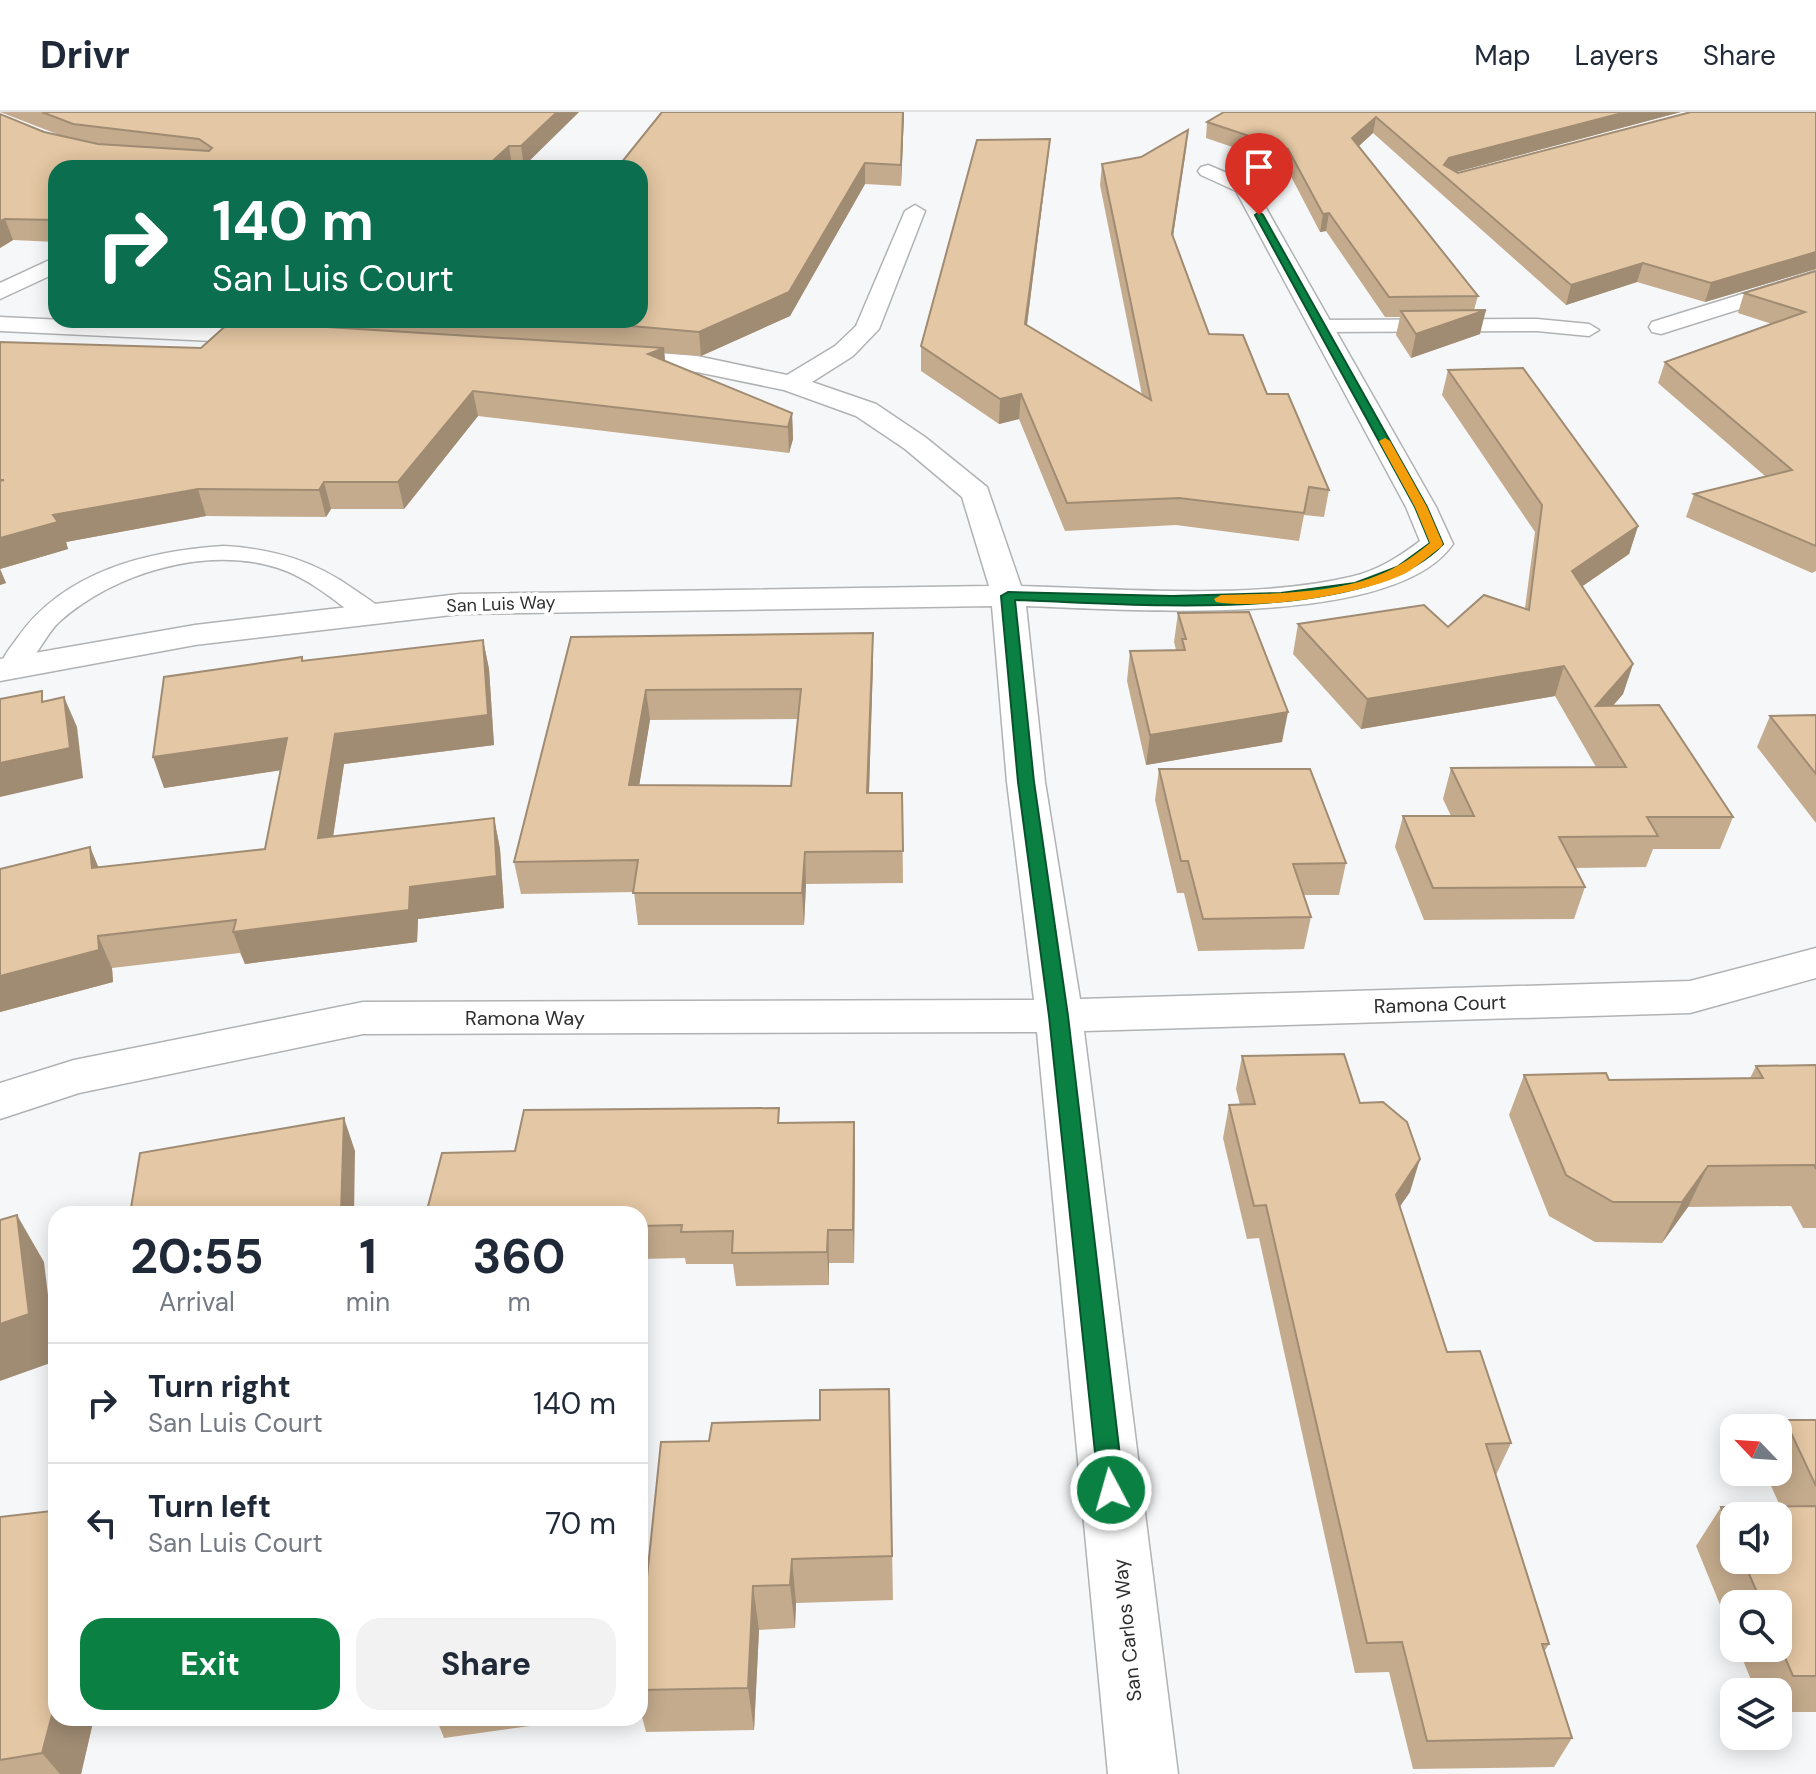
<!DOCTYPE html>
<style>
:root{--surface:#fff;--page:#f2f2f3;--text:#1f2937;--muted:#747a83;--line:#e0e1e3;--accent:#0b8043}
body{margin:0;font-family:"DM Sans",sans-serif;background:var(--page);color:var(--text);height:100vh;display:flex;flex-direction:column;font-size:30px;white-space:nowrap}
*{box-sizing:border-box;margin:0}
p{font-size:26px;color:var(--muted)}
.icon{flex:none;width:44px;height:44px;fill:none;stroke:currentColor;stroke-width:2;stroke-linecap:round;stroke-linejoin:round}
.map{position:relative;flex:1;overflow:hidden}
.panel{position:absolute;left:48px;top:1094px;width:600px;height:520px;display:flex;flex-direction:column;background:var(--surface);border-radius:24px;box-shadow:0 4px 20px #0003}
.panel>*{flex:none}
.guide{position:absolute;left:48px;top:48px;width:600px;height:168px;border-radius:24px;box-shadow:0 4px 20px #0003;background:#0b6e4f;color:#fff;overflow:hidden}
.needle{width:52px;rotate:295deg}
.controls{position:absolute;left:1720px;top:1302px;display:grid;gap:16px}
.controls a{display:grid;place-items:center;width:72px;height:72px;border-radius:16px;background:var(--surface);box-shadow:0 4px 20px #0003;font-size:40px}
.pin{position:absolute;display:grid;place-items:center;width:68px;height:68px;color:#fff;margin:-82px -34px;border-radius:50% 50% 50% 0;rotate:-45deg;box-shadow:0 0 8px #0007}
.pin .icon{rotate:45deg}
.me{position:absolute;width:88px;margin:-44px;rotate:354deg;stroke-linejoin:round;filter:drop-shadow(0 0 6px #0008)}
.turn{display:flex;align-items:center;gap:28px;height:168px;padding:0 32px;font-size:36px}
.turn .icon{width:104px;height:104px;stroke-width:2.5}
.turn b{display:block;font-size:56px;line-height:68px}
.eta{display:flex;justify-content:space-evenly;align-items:center;height:136px;text-align:center}
.eta b{font-size:48px;font-weight:700;line-height:56px}
.action{display:flex;gap:16px;margin-top:auto;padding:16px 32px}
.action a{flex:1;height:92px;border-radius:24px;background:var(--accent);color:#fff;font-size:32px;font-weight:700;line-height:92px;text-align:center}
.action a+a{background:var(--page);color:var(--text)}
ul{padding:0;list-style:none}
li{display:flex;align-items:center;gap:24px;height:120px;padding:0 32px;border-top:2px solid var(--line)}
li div{flex:1}
li b{display:block;font-size:30px}
li em{font-style:normal}
header{display:flex;align-items:center;gap:48px;box-sizing:border-box;height:112px;padding:0 40px;background:var(--surface);border-bottom:2px solid var(--line)}
header strong{font-size:38px}
nav{display:flex;gap:44px;margin-inline-start:auto;font-size:28px}
.map>svg:first-child{display:block}
.lines{fill:none;stroke-linecap:round;stroke-linejoin:round}
.lane-casing{stroke:#b1b2b3;stroke-width:3}
.street-casing{stroke:#b1b2b3;stroke-width:3}
.lane{fill:#fff;fill-rule:evenodd}
.street{fill:#fff;fill-rule:evenodd}
.wall{fill:#c4ab8d;fill-rule:evenodd}
.shaded-wall{fill:#a08b73}
.building{fill:#e4c7a4;stroke:#a08b73;stroke-width:2;fill-rule:evenodd}
.route{fill:#0b8043;stroke:#07532c;stroke-width:2}
.slow{fill:#f59e0b}
.labels{text-anchor:middle;dominant-baseline:central;stroke-width:8;stroke-linejoin:round;paint-order:stroke}
.far-street-label{font-size:18px;fill:#2e2e2f;stroke:#fff}
.street-label{font-size:20px;fill:#2e2e2f;stroke:#fff}
</style>
<header>
<strong>Drivr</strong>
<nav><a>Map</a><a>Layers</a><a>Share</a></nav>
</header>
<div class="map">
<svg width="1816" height="1662" viewBox="0 0 1816 1662">
<rect width="100%" height="100%" fill="#f6f7f8"/>
<g class="lines">
<!-- lane casing -->
<g class="lane-casing">
<g id="lane">
<path d="M 1537,207 L 1589,212 L 1599,218 L 1589,224 L 1537,219 L 1321,220 L 1311,214 L 1321,208 Z"/>
<path d="M 224,434 C 274,437 314,449 355,478 C 365,485 378,492 385,502 L 381,508 L 371,510 L 361,508 C 335,489 309,466 278,456 C 206,433 114,461 59,510 C 40,528 29,569 0,562 C 0,546 9,538 18,525 C 65,459 147,439 224,434 Z"/>
</g>
</g>
<!-- street casing -->
<g class="street-casing">
<g id="street">
<path d="M 1208,53 L 1251,71 L 1254,75 L 1436,395 L 1453,432 C 1393,519 1123,497 1026,494 L 1045,670 L 1080,887 L 1690,869 L 1816,836 L 1816,866 L 1690,901 L 1084,919 L 1178,1662 L 1108,1662 L 1037,920 L 363,922 L 79,981 L 0,1007 L 0,971 L 74,948 L 363,890 L 1034,888 L 1007,670 L 992,494 L 460,502 L 195,533 L 0,569 L 0,547 L 195,513 L 460,482 L 989,474 L 962,385 L 905,337 L 856,304 L 784,278 L 697,260 L 607,253 L 598,250 L 594,245 L 598,240 L 607,237 L 697,244 L 787,263 L 835,234 L 856,214 L 905,99 L 915,93 L 925,99 L 879,217 L 853,244 L 812,270 L 876,292 L 925,325 L 987,375 L 1021,474 C 1123,477 1252,488 1350,465 C 1377,459 1399,445 1420,429 L 1406,395 L 1236,79 L 1201,63 L 1198,59 L 1201,55 Z"/>
<path d="M 56,145 L 56,161 L 0,187 L 0,171 Z"/>
<path d="M 1816,159 L 1816,173 L 1661,222 L 1652,220 L 1649,215 L 1652,210 Z"/>
<path d="M 0,205 L 275,218 L 284,220 L 287,225 L 284,230 L 275,232 L 0,219 Z"/>
</g>
</g>
<!-- lane -->
<use href="#lane" class="lane"/>
<!-- street -->
<use href="#street" class="street"/>
</g>
<!-- wall -->
<g class="wall">
<path d="M 0,0 L 579,0 L 524,54 L 512,54 L 510,56 L 56,56 L 56,130 L 13,128 L 0,136 L 0,2 L 44,20 L 62,24 Z"/>
<path d="M 904,0 L 901,74 L 865,72 L 790,204 L 701,244 L 664,241 L 665,250 L 792,301 L 793,327 L 789,341 L 478,304 L 404,397 L 331,397 L 326,405 L 206,404 L 66,430 L 68,437 L 0,457 L 6,471 L 0,473 L 0,230 L 201,236 L 260,211 L 259,208 L 640,208 Z"/>
<path d="M 1224,0 L 1681,0 L 1456,60 L 1458,61 L 1816,0 L 1816,157 L 1705,190 L 1637,170 L 1566,193 L 1373,21 L 1359,34 L 1478,184 L 1474,198 L 1480,222 L 1411,246 L 1396,223 L 1400,205 L 1385,205 L 1326,119 L 1320,120 L 1285,53 L 1206,26 L 1207,10 Z"/>
<path d="M 1188,18 L 1173,124 L 1209,222 L 1267,282 L 1329,378 L 1324,405 L 1304,403 L 1299,429 L 1176,413 L 1065,419 L 1019,307 L 999,312 L 921,259 L 921,234 L 1050,27 L 1048,46 L 1027,213 L 1142,283 L 1100,73 L 1102,52 L 1141,45 Z"/>
<path d="M 1816,159 L 1816,459 L 1812,461 L 1686,405 L 1694,382 L 1765,364 L 1658,271 L 1665,250 L 1772,212 L 1738,201 L 1744,181 Z"/>
<path d="M 1448,258 L 1638,414 L 1629,442 L 1582,474 L 1633,552 L 1623,582 L 1613,594 L 1733,705 L 1720,737 L 1653,737 L 1646,755 L 1575,756 L 1585,775 L 1574,807 L 1424,808 L 1395,735 L 1403,704 L 1451,704 L 1443,687 L 1451,656 L 1596,655 L 1555,584 L 1361,617 L 1293,542 L 1298,512 L 1448,515 L 1525,496 L 1535,420 L 1442,283 Z"/>
<path d="M 1178,501 L 1282,630 L 1146,653 L 1127,569 L 1130,539 L 1176,538 L 1174,530 Z"/>
<path d="M 873,521 L 873,550 L 869,681 L 902,681 L 903,771 L 806,772 L 804,813 L 638,813 L 634,780 L 521,782 L 514,750 L 571,525 ZM 798,607 L 791,674 L 639,673 L 650,608 Z"/>
<path d="M 483,528 L 489,557 L 494,633 L 344,652 L 333,725 L 494,706 L 500,737 L 504,796 L 418,807 L 417,830 L 245,852 L 240,841 L 112,856 L 113,870 L 0,900 L 0,757 L 90,735 L 98,755 L 265,737 L 280,658 L 164,676 L 302,545 L 303,549 Z"/>
<path d="M 1816,603 L 1816,711 L 1757,635 L 1770,604 Z"/>
<path d="M 1159,657 L 1346,751 L 1339,783 L 1304,783 L 1311,805 L 1304,837 L 1198,839 L 1184,781 L 1177,781 L 1155,688 Z"/>
<path d="M 1242,944 L 1360,991 L 1410,1080 L 1399,1095 L 1447,1240 L 1511,1331 L 1496,1363 L 1549,1532 L 1544,1540 L 1572,1626 L 1554,1655 L 1413,1657 L 1389,1560 L 1355,1561 L 1259,1126 L 1247,1127 L 1223,1026 L 1229,993 L 1240,993 L 1236,977 Z"/>
<path d="M 1816,953 L 1816,1116 L 1803,1116 L 1791,1094 L 1688,1095 L 1662,1131 L 1595,1130 L 1549,1104 L 1509,1003 L 1524,963 L 1609,968 L 1750,966 L 1756,954 Z"/>
<path d="M 854,1010 L 855,1043 L 854,1151 L 829,1151 L 829,1173 L 736,1174 L 733,1152 L 686,1152 L 685,1146 L 640,1147 L 640,1102 L 515,1039 L 780,1011 Z"/>
<path d="M 889,1277 L 893,1488 L 796,1491 L 795,1516 L 759,1518 L 754,1618 L 646,1620 L 640,1597 L 640,1533 L 709,1329 L 820,1308 Z"/>
<path d="M 1785,1308 L 1816,1308 L 1816,1600 L 1778,1600 L 1778,1580 L 1756,1580 L 1738,1536 L 1778,1536 L 1778,1492 L 1734,1492 L 1734,1527 L 1696,1434 L 1721,1395 L 1780,1394 L 1765,1360 L 1778,1360 L 1778,1320 ZM 1734,1404 L 1778,1448 L 1734,1448 Z"/>
<path d="M 0,1405 L 56,1606 L 94,1606 L 81,1662 L 0,1662 Z"/>
<path d="M 436,1606 L 559,1606 L 559,1610 L 444,1626 Z"/>
</g>
<!-- shaded-wall -->
<g class="shaded-wall">
<path d="M 557,0 L 579,0 L 524,54 L 521,34 Z"/>
<path d="M 903,0 L 904,0 L 901,74 L 901,53 Z"/>
<path d="M 1626,0 L 1681,0 L 1445,63 L 1444,53 L 1449,46 Z"/>
<path d="M 1376,5 L 1373,21 L 1350,42 L 1352,26 Z"/>
<path d="M 1188,18 L 1186,38 L 1170,144 L 1172,122 Z"/>
<path d="M 1050,27 L 1048,46 L 1024,236 L 1025,212 Z"/>
<path d="M 509,34 L 512,54 L 510,56 L 485,56 Z"/>
<path d="M 865,51 L 865,72 L 790,204 L 701,244 L 699,220 Z"/>
<path d="M 1329,101 L 1326,119 L 1320,120 L 1323,102 Z"/>
<path d="M 5,107 L 13,128 L 0,136 L 0,109 Z"/>
<path d="M 1816,140 L 1816,157 L 1705,190 L 1711,171 Z"/>
<path d="M 1643,151 L 1637,170 L 1566,193 L 1571,173 Z"/>
<path d="M 1486,198 L 1480,222 L 1411,246 L 1416,222 Z"/>
<path d="M 664,236 L 666,260 L 648,242 Z"/>
<path d="M 473,279 L 478,304 L 404,397 L 398,370 Z"/>
<path d="M 1021,282 L 1019,307 L 999,312 L 1000,287 Z"/>
<path d="M 792,301 L 793,327 L 789,341 L 788,315 Z"/>
<path d="M 324,370 L 331,397 L 326,405 L 319,378 Z"/>
<path d="M 198,377 L 206,404 L 66,430 L 68,437 L 0,457 L 6,471 L 0,473 L 0,426 L 53,403 Z"/>
<path d="M 1638,414 L 1629,442 L 1564,487 L 1572,459 Z"/>
<path d="M 873,521 L 873,550 L 868,712 L 867,681 Z"/>
<path d="M 483,528 L 489,557 L 494,633 L 344,652 L 328,758 L 318,726 L 335,622 Z"/>
<path d="M 1633,552 L 1623,582 L 1598,610 L 1596,594 Z"/>
<path d="M 1564,554 L 1555,584 L 1361,617 L 1367,587 Z"/>
<path d="M 646,578 L 650,608 L 634,705 L 629,673 Z"/>
<path d="M 64,585 L 77,615 L 83,666 L 0,685 L 0,651 Z"/>
<path d="M 1288,600 L 1282,630 L 1146,653 L 1150,623 Z"/>
<path d="M 287,626 L 296,656 L 164,676 L 153,645 Z"/>
<path d="M 494,706 L 500,737 L 504,796 L 418,807 L 417,830 L 245,852 L 233,820 L 410,775 Z"/>
<path d="M 90,735 L 103,766 L 92,756 Z"/>
<path d="M 805,740 L 806,772 L 804,813 L 802,781 Z"/>
<path d="M 98,824 L 112,856 L 113,870 L 0,900 L 0,864 Z"/>
<path d="M 344,1006 L 355,1039 L 354,1102 L 341,1102 Z"/>
<path d="M 854,1010 L 855,1043 L 854,1151 L 853,1118 Z"/>
<path d="M 1420,1047 L 1410,1080 L 1385,1116 L 1396,1083 Z"/>
<path d="M 1708,1054 L 1688,1095 L 1662,1131 L 1682,1090 Z"/>
<path d="M 17,1103 L 44,1150 L 56,1249 L 0,1269 L 0,1212 Z"/>
<path d="M 828,1118 L 829,1151 L 829,1173 L 827,1140 Z"/>
<path d="M 51,1399 L 56,1406 L 56,1442 Z"/>
<path d="M 792,1447 L 796,1491 L 795,1516 L 790,1473 Z"/>
<path d="M 753,1474 L 759,1518 L 754,1618 L 748,1576 Z"/>
<path d="M 56,1588 L 56,1606 L 94,1606 L 81,1662 L 60,1662 L 42,1641 Z"/>
</g>
<!-- building -->
<g class="building">
<path d="M 42,0 L 557,0 L 521,34 L 509,34 L 485,56 L 56,56 L 56,108 L 5,107 L 0,109 L 0,2 L 44,20 L 98,32 L 209,39 L 212,36 L 199,27 L 73,12 Z"/>
<path d="M 662,0 L 903,0 L 901,53 L 865,51 L 789,180 L 699,220 L 563,208 L 640,208 L 640,56 L 617,56 Z"/>
<path d="M 1224,0 L 1626,0 L 1449,46 L 1444,53 L 1458,61 L 1691,0 L 1816,0 L 1816,140 L 1711,171 L 1643,151 L 1571,173 L 1376,5 L 1352,26 L 1478,184 L 1389,185 L 1329,101 L 1323,102 L 1288,37 L 1207,10 Z"/>
<path d="M 1188,18 L 1172,122 L 1209,222 L 1243,223 L 1267,282 L 1288,282 L 1329,378 L 1309,375 L 1304,401 L 1179,386 L 1067,391 L 1021,282 L 1000,287 L 921,234 L 977,28 L 1050,27 L 1025,212 L 1151,288 L 1102,52 L 1141,45 Z"/>
<path d="M 1816,159 L 1816,434 L 1694,382 L 1792,358 L 1665,250 L 1805,200 L 1744,181 Z"/>
<path d="M 1486,198 L 1416,222 L 1401,199 Z"/>
<path d="M 231,209 L 664,236 L 648,242 L 792,301 L 788,315 L 473,279 L 398,370 L 324,370 L 319,378 L 198,377 L 53,403 L 58,410 L 0,426 L 0,369 L 4,368 L 0,368 L 0,230 L 201,236 Z"/>
<path d="M 1523,256 L 1638,414 L 1572,459 L 1633,552 L 1596,594 L 1659,593 L 1733,705 L 1647,705 L 1658,724 L 1559,725 L 1585,775 L 1433,776 L 1403,704 L 1474,704 L 1451,656 L 1626,655 L 1564,554 L 1367,587 L 1298,512 L 1424,493 L 1448,515 L 1484,483 L 1529,498 L 1542,393 L 1448,258 Z"/>
<path d="M 1249,500 L 1288,600 L 1150,623 L 1130,539 L 1185,538 L 1182,527 L 1186,527 L 1178,501 Z"/>
<path d="M 873,521 L 867,681 L 902,681 L 903,739 L 805,740 L 802,781 L 633,781 L 638,748 L 514,750 L 571,525 ZM 801,577 L 791,674 L 629,673 L 646,578 Z"/>
<path d="M 483,528 L 488,603 L 335,622 L 318,726 L 494,706 L 497,764 L 410,775 L 409,798 L 233,820 L 236,808 L 98,824 L 99,838 L 0,864 L 0,757 L 90,735 L 92,756 L 265,737 L 287,626 L 153,645 L 164,565 L 302,545 L 302,549 Z"/>
<path d="M 42,579 L 42,590 L 64,585 L 70,636 L 0,651 L 0,587 Z"/>
<path d="M 1816,603 L 1816,662 L 1770,604 Z"/>
<path d="M 1159,657 L 1310,657 L 1346,751 L 1293,752 L 1311,805 L 1203,807 L 1188,749 L 1181,749 Z"/>
<path d="M 1344,942 L 1360,991 L 1383,990 L 1407,1010 L 1420,1047 L 1396,1083 L 1447,1240 L 1480,1239 L 1511,1331 L 1486,1332 L 1549,1532 L 1542,1532 L 1572,1626 L 1427,1629 L 1402,1530 L 1367,1531 L 1266,1093 L 1254,1094 L 1229,993 L 1255,992 L 1242,944 Z"/>
<path d="M 1816,953 L 1816,1057 L 1814,1053 L 1708,1054 L 1682,1090 L 1613,1090 L 1566,1063 L 1524,963 L 1606,961 L 1609,968 L 1763,966 L 1756,954 Z"/>
<path d="M 779,996 L 778,1011 L 854,1010 L 853,1118 L 828,1118 L 827,1140 L 732,1141 L 733,1119 L 681,1120 L 682,1113 L 640,1114 L 640,1102 L 426,1102 L 442,1041 L 515,1039 L 524,998 Z"/>
<path d="M 344,1006 L 341,1102 L 130,1102 L 140,1041 Z"/>
<path d="M 17,1103 L 29,1202 L 0,1212 L 0,1108 Z"/>
<path d="M 889,1277 L 892,1444 L 792,1447 L 790,1473 L 753,1474 L 748,1576 L 640,1578 L 640,1533 L 661,1330 L 709,1329 L 712,1311 L 820,1308 L 820,1278 Z"/>
<path d="M 1785,1308 L 1816,1308 L 1816,1374 Z"/>
<path d="M 1816,1394 L 1816,1564 L 1793,1564 L 1778,1529 L 1778,1492 L 1762,1492 L 1743,1448 L 1778,1448 L 1778,1404 L 1734,1404 L 1734,1426 L 1721,1395 Z"/>
<path d="M 51,1399 L 56,1442 L 56,1588 L 42,1641 L 0,1648 L 0,1405 Z"/>
</g>
<!-- route -->
<path class="route" d="M 1259,100 L 1263,103 L 1427,395 L 1443,432 C 1365,515 1124,491 1015,488 L 1034,670 L 1068,904 L 1124,1378 L 1120,1386 L 1111,1389 L 1102,1386 L 1099,1378 L 1049,904 L 1018,670 L 1001,484 L 1008,480 L 1172,484 L 1281,481 L 1355,471 L 1397,455 L 1430,431 L 1415,395 L 1255,103 Z"/>
<!-- slow -->
<path class="slow" d="M 1385,326 L 1390,329 L 1427,395 L 1443,432 L 1441,435 C 1430,443 1418,454 1406,461 C 1365,482 1262,498 1216,490 L 1214,487 L 1221,483 C 1278,481 1349,483 1399,453 C 1410,447 1420,439 1430,431 L 1415,395 L 1379,329 Z"/>
<g class="labels">
<!-- far-street labels -->
<g class="far-street-label">
<text transform="translate(501 492) rotate(-2)">San Luis Way</text>
</g>
<!-- street labels -->
<g class="street-label">
<text transform="translate(1440 892) rotate(-2)">Ramona Court</text>
<text x="525" y="906">Ramona Way</text>
<text transform="translate(1127 1518) rotate(-96)">San Carlos Way</text>
</g>
</g>
</svg>
<div class="controls">
<a><svg class="needle" viewBox="-14 -14 28 28"><path d="M0-13l5 13h-10z" fill="#e53935"/><path d="M0 13l5-13h-10z" fill="#747a83"/></svg></a>
<a><svg class="icon" aria-label="sound" viewBox="0 0 24 24"><path d="M4 9h4l5-4v14l-5-4H4zM17 9q2 3 0 6"/></svg></a>
<a><svg class="icon" aria-label="search" viewBox="0 0 24 24"><circle cx="10" cy="10" r="6"/><path d="M15 15l6 6"/></svg></a>
<a><svg class="icon" aria-label="layers" viewBox="0 0 24 24"><path d="M12 4l9 5-9 5-9-5zM3 14l9 5 9-5"/></svg></a>
</div>
<div class="pin" style="left:1259px;top:103px;background:#d93025"><svg class="icon" aria-label="arrive" viewBox="0 0 24 24"><path d="M6 21V4h12l-3 4 3 4H6"/></svg></div>
<svg class="me" style="left:1111px;top:1378px" viewBox="-20 -20 40 40"><circle r="17" fill="#0b8043" stroke="#fff" stroke-width="3"/><path d="M0-11L8 9 0 5-8 9z" fill="#fff"/></svg>
<div class="guide">
<div class="turn"><svg class="icon" aria-label="right" viewBox="0 0 24 24"><path d="M7 20v-9h11M14 6l5 5-5 5"/></svg><div><b>140 m</b>San Luis Court</div></div>
</div>
<section class="panel">
<div class="eta">
<div><b>20:55</b><p>Arrival</p></div>
<div><b>1</b><p>min</p></div>
<div><b>360</b><p>m</p></div>
</div>
<ul>
<li><svg class="icon" aria-label="right" viewBox="0 0 24 24"><path d="M7 20v-9h11M14 6l5 5-5 5"/></svg><div><b>Turn right</b><p>San Luis Court</p></div><em>140 m</em></li>
<li><svg class="icon" aria-label="left" viewBox="0 0 24 24"><path d="M17 20v-9H6M10 6l-5 5 5 5"/></svg><div><b>Turn left</b><p>San Luis Court</p></div><em>70 m</em></li>
</ul>
<div class="action"><a>Exit</a><a>Share</a></div>
</section>
</div>
